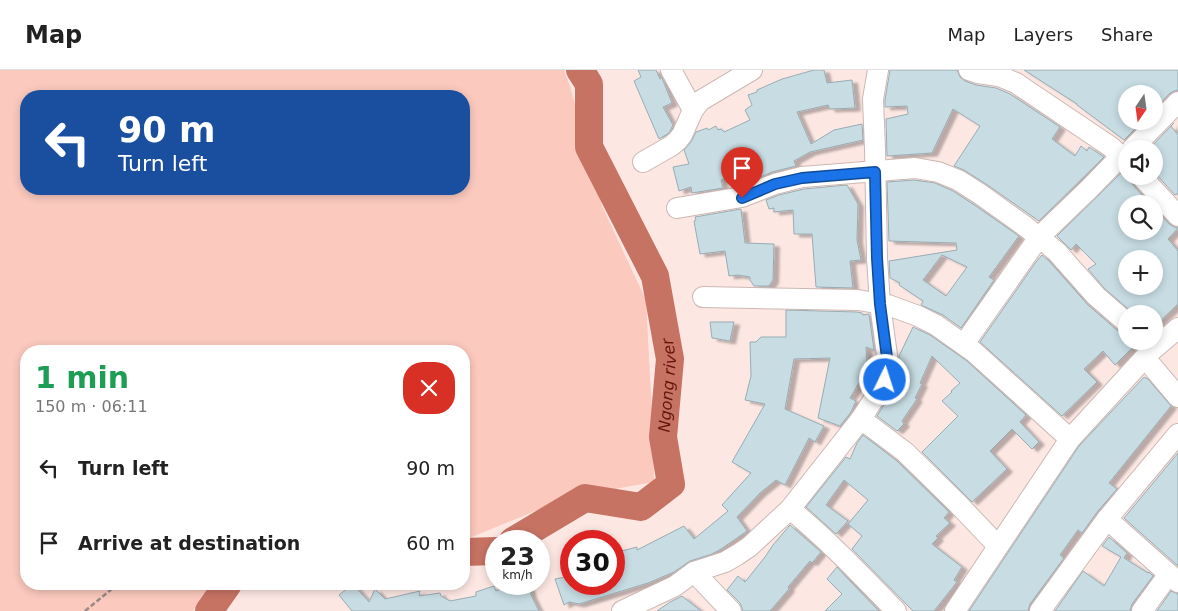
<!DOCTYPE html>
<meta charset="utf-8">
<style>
:root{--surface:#fff;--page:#f2f2f2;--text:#222;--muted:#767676;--line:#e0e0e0}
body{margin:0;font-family:"DejaVu Sans",sans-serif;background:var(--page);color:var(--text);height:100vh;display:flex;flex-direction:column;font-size:19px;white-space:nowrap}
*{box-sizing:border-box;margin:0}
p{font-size:16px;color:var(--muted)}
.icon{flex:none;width:28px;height:28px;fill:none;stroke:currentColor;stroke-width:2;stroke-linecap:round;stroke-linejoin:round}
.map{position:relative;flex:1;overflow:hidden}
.side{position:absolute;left:20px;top:275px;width:450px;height:245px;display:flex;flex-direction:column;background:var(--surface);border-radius:20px;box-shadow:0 2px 8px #0003}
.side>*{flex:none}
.guide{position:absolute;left:20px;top:20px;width:450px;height:105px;border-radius:20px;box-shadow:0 2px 8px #0003;background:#1a4fa0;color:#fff;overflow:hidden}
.needle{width:32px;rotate:193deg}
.tools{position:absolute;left:1118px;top:15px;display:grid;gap:10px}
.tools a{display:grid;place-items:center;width:45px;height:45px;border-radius:50%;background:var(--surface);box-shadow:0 2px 8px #0003;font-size:25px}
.speed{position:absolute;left:485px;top:460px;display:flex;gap:10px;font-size:25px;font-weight:700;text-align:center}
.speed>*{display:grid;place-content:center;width:65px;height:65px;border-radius:50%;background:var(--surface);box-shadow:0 2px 8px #0003;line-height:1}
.speed small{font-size:12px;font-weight:400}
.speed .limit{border:8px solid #d22;background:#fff;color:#111}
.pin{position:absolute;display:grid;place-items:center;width:42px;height:42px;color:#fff;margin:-51px -21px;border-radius:50% 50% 50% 0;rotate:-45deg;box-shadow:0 0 5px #0007}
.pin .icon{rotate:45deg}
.me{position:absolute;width:55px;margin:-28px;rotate:4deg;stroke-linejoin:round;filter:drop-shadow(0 0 4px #0008)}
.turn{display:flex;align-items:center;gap:18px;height:105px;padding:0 15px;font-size:22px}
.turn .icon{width:65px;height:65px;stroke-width:2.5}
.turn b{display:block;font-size:35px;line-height:42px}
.round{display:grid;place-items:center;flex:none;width:52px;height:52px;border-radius:20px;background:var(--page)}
.head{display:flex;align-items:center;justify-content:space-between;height:85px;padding:0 15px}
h1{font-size:30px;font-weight:700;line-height:38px;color:#1e9e55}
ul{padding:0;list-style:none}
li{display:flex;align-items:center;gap:15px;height:75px;padding:0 15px}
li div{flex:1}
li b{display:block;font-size:19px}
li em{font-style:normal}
header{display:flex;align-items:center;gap:30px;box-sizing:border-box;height:70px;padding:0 25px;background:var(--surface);border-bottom:1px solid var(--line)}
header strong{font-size:24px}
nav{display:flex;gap:28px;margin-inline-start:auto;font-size:18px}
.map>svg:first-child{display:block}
.green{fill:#fbc9be;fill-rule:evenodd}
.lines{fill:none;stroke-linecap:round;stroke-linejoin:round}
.river{stroke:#c77364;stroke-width:28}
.building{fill:#c7dce3;stroke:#98acb3;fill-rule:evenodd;filter:url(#shadow)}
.minor-casing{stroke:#ccb8b3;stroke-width:22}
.path{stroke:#998a87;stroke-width:2.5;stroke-dasharray:5 2.5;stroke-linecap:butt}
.minor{stroke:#fff;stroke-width:20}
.route-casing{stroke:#114b97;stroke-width:12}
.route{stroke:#1a73e8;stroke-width:9}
.labels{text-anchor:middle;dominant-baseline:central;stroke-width:4;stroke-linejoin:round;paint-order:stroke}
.water-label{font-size:16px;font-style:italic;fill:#63170c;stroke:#fde7e3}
</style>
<header>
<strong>Map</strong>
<nav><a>Map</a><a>Layers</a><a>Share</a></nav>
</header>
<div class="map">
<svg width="1178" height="541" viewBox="0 0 1178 541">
<defs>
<filter id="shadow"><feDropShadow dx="5.5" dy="3" stdDeviation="1" flood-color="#0004"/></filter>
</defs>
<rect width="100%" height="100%" fill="#fde7e3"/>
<!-- green -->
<path class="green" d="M 0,0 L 564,0 L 570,16 L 602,136 L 646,230 L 653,362 L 654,412 L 569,427 L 472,467 L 464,467 L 464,281 L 26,281 L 26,514 L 211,514 L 193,541 L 0,541 ZM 26,26 L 464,26 L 464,119 L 26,119 Z"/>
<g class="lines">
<!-- river -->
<g class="river">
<path id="s1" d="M 513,471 L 585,428 L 641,437 L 671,414 L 663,367 L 670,289 L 655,206 L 589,77 L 589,14 L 580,0"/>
<path d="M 464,482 L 496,481"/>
<path d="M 209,541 L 228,514"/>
</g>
</g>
<!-- building -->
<g class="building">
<path d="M 638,0 L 656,0 L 660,9 L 662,8 L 672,33 L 663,37 L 673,55 L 669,63 L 659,69 L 634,11 L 641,7 Z"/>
<path d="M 814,0 L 824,0 L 827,13 L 852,10 L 855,38 L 830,39 L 828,35 L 797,42 L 811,74 L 834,60 L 862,54 L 863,70 L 810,82 L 794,91 L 796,96 L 772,102 L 758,108 L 753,96 L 725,107 L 725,108 L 721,110 L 723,118 L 692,123 L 691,117 L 679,121 L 673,97 L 689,94 L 684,80 L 691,72 L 696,62 L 707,58 L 708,60 L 716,56 L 718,60 L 721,59 L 724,62 L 750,50 L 745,40 L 752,35 L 748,25 L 757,22 L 757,20 L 782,9 Z"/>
<path d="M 890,0 L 957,0 L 960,7 L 965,11 L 976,15 L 996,18 L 1010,24 L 1060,57 L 1052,69 L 1075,86 L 1081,76 L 1087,81 L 1089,77 L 1104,87 L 1039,151 L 986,114 L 964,100 L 954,96 L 980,56 L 953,39 L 932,83 L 887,86 L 886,49 L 908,44 L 907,36 L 885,37 L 885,30 Z"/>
<path d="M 1024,0 L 1178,0 L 1178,20 L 1174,21 L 1170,23 L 1154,40 L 1154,24 L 1126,24 L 1126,51 L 1143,51 L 1124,70 L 1077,35 L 1077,34 Z"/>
<path d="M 1174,53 L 1171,56 L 1178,65 L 1178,123 L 1175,125 L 1154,102 L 1154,79 L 1149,79 Z"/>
<path d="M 1122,102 L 1126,103 L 1126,106 L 1129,106 L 1132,114 L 1150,134 L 1126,134 L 1126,161 L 1154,161 L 1154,137 L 1169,154 L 1174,157 L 1178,158 L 1168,169 L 1178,181 L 1178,234 L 1155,256 L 1154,255 L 1154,244 L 1134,244 L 1104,218 L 1088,199 L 1096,194 L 1076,174 L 1071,180 L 1057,166 ZM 1141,181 L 1149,189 L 1154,189 L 1154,216 L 1126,216 L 1126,189 L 1133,189 Z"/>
<path d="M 914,110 L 935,113 L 953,121 L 973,134 L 1019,166 L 989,207 L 994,210 L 961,258 L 943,245 L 921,235 L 923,231 L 899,215 L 900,213 L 890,208 L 889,191 L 957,180 L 956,173 L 889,171 L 887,112 ZM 942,185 L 967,197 L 946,226 L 923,210 Z"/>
<path d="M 847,115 L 858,134 L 857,170 L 861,190 L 850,191 L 853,218 L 816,217 L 812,164 L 794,164 L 793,140 L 774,142 L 774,138 L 769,139 L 766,130 L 779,125 L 804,119 Z"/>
<path d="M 741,139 L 745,173 L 774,174 L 773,210 L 769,216 L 754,216 L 750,210 L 750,207 L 738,205 L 729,206 L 725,181 L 700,184 L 694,151 L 696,150 L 695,147 Z"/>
<path d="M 1042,185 L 1049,191 L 1088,235 L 1118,261 L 1124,264 L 1126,266 L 1126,271 L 1131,271 L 1135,275 L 1115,295 L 1103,281 L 1084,299 L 1097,312 L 1062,346 L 980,272 L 1036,192 Z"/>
<path d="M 786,240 L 857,242 L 862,243 L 863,245 L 869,244 L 874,280 L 866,277 L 867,293 L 863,306 L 850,328 L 856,331 L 851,342 L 840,356 L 818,348 L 830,288 L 794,289 L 785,339 L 824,356 L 815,372 L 809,368 L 785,415 L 776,410 L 760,423 L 737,447 L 747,461 L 721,479 L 712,484 L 690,491 L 674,502 L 648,513 L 579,534 L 569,532 L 564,535 L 555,509 L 571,506 L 571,514 L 614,514 L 614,483 L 637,477 L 637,480 L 684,456 L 694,469 L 728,441 L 722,435 L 751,403 L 732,392 L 765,334 L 745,330 L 751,306 L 750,272 L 756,272 L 761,267 L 786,267 Z"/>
<path d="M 710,252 L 734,252 L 730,271 L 712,268 Z"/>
<path d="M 913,257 L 930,265 L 967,291 L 1026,345 L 1020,352 L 1039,372 L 1032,379 L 1012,359 L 990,381 L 1007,399 L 972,432 L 922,382 L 958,346 L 942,331 L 952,322 L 951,321 L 960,313 L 932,286 L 920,313 L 922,314 L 915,328 L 917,329 L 902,351 L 904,354 L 897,361 L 877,346 L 893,320 L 899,303 L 899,286 Z"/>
<path d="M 1144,307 L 1148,309 L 1171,336 L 1109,413 L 1117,419 L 1098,441 L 1082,463 L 1078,460 L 1060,485 L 1064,488 L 1030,534 L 1028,541 L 969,541 L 1079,376 Z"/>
<path d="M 863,365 L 897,391 L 949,442 L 944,448 L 950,453 L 936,466 L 938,468 L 932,474 L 962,497 L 954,510 L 957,512 L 934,541 L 913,541 L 852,479 L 862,466 L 848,454 L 868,430 L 844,410 L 826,435 L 848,451 L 836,464 L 806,437 L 846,387 L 850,389 L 857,373 Z"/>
<path d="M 1178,383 L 1178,496 L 1124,448 Z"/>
<path d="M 790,455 L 821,482 L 812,493 L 810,491 L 788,517 L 789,519 L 770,541 L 743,541 L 742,538 L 740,533 L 727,520 L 738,506 L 745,512 L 765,487 L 773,475 Z"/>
<path d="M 1109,467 L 1127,483 L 1124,488 L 1148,503 L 1149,502 L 1153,506 L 1132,534 L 1130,541 L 1055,541 L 1083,501 L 1104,516 L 1121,487 L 1102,476 Z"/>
<path d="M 837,497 L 849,510 L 879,541 L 825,541 L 842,524 L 827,509 Z"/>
<path d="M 353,514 L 369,532 L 375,519 L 385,529 L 420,521 L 419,526 L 440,523 L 441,526 L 450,531 L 476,526 L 476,522 L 494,516 L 496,521 L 514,514 L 528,514 L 531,525 L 539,541 L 352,541 L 339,525 Z"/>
<path d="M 1171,521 L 1178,524 L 1178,541 L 1157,541 Z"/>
<path d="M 682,526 L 701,541 L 657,541 L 670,532 Z"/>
</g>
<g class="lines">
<!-- minor casing -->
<g class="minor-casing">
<g id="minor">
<path d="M 671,0 L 693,40"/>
<path d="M 878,0 L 873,29 L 875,79 L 877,188 L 880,234 L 887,285 L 887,303 L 882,316 L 861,349 L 790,439 C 828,470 862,506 896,541"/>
<path d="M 969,0 L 978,3 L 999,6 L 1016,13 L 1111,77 L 1126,91"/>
<path d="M 1132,79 L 1178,32"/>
<path d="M 643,92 L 671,76 L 677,71 L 682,65 L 693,40 L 700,31 L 752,0"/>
<path d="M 1141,106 L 1178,146"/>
<path d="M 677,138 L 742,127 L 775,114 L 802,107 L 915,98 L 938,102 L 958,110 L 980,124 L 1026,157 L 1046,173 L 1057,182 L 1096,226 L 1126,252"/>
<path d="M 703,227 L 858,230 L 888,235 L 918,246 L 936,255 L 974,282 L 1070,369"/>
<path d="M 964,274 L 1039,167 L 1089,119 L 1121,86"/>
<path d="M 1145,288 L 1178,327"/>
<path d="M 861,349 L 905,382 L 959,435 L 998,476"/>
<path d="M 1107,449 L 1178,512"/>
<path d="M 694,502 L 731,541"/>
<path d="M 622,541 L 675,516 L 694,502 L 725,492 L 737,485 L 749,477 L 790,439"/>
<path d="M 955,541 L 1070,369 L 1149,283 L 1178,258"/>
<path d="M 1040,541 L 1107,449 L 1178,364"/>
<path d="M 1142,541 L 1169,504"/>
</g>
</g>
<!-- path -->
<path class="path" d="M 85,541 L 118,514"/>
<!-- minor -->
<use href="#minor" class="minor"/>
</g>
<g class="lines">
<!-- route casing -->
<g class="route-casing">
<path id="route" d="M 742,128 L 775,114 L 802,108 L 875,102 L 877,188 L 880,234 L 888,295 L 885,310"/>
</g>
<!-- route -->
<use href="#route" class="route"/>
</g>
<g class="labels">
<!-- water labels -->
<g class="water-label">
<text stroke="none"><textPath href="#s1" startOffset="278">Ngong river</textPath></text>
</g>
</g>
</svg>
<div class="tools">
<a><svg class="needle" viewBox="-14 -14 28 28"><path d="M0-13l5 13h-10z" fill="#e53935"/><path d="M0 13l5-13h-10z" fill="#767676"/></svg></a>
<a><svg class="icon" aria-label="sound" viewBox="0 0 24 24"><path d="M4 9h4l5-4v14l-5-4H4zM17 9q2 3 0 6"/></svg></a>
<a><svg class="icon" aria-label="search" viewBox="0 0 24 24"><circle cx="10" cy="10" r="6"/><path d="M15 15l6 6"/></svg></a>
<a>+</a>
<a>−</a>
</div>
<div class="speed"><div>23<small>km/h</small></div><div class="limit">30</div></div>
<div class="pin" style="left:742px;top:128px;background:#d93025"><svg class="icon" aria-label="arrive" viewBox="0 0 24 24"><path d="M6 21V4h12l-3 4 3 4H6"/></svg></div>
<svg class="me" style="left:885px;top:310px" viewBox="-20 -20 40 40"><circle r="17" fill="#1a73e8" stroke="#fff" stroke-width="3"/><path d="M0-11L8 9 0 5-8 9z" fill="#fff"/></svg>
<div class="guide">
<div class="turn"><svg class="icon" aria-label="left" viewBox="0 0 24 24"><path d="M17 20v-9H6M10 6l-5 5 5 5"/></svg><div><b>90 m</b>Turn left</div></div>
</div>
<section class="side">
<div class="head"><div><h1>1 min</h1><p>150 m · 06:11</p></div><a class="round" style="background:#d93025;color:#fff"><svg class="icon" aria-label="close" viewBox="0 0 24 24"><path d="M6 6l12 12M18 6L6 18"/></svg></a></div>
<ul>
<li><svg class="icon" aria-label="left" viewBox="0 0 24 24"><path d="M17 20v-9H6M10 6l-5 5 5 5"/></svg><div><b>Turn left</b></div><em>90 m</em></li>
<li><svg class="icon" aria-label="arrive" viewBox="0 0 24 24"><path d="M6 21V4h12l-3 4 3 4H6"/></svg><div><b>Arrive at destination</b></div><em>60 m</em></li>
</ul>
</section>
</div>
